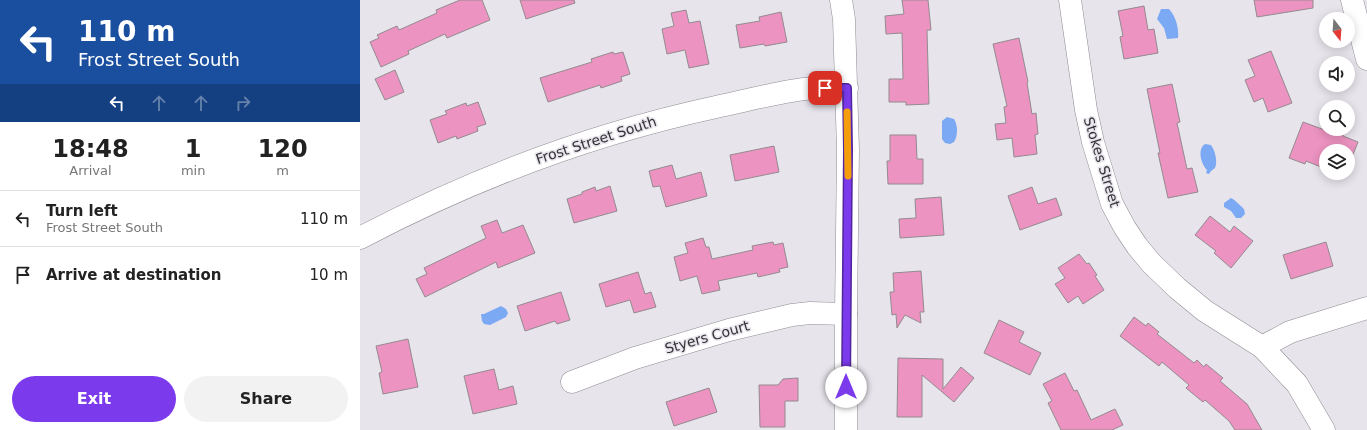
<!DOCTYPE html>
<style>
:root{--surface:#fff;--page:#f2f2f2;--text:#222;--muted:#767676;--line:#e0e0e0;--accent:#7c3aed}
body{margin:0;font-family:"DejaVu Sans",sans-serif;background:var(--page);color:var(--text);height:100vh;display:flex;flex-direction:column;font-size:15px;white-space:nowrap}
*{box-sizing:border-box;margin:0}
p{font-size:13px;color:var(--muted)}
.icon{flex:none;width:22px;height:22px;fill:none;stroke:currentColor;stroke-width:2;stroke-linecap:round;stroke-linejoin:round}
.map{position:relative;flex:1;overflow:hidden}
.drawer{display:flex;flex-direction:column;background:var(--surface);width:360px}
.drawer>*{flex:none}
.banner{background:#1a4fa0;color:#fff;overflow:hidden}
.needle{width:26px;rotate:163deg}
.controls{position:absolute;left:959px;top:12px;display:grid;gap:8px}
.controls a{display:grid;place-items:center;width:36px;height:36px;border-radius:50%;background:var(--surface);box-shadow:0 2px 10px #0003;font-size:20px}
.pin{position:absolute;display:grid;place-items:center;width:34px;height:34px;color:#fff;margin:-17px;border-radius:8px;box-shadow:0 2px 6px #0006}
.me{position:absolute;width:44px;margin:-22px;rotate:0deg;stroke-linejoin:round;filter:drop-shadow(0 0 3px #0008)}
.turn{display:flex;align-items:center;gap:14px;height:84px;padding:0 12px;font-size:18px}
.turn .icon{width:52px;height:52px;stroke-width:2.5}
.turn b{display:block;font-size:28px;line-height:34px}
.lanes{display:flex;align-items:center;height:38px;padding:0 12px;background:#0003;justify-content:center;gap:20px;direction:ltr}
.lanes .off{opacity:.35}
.eta{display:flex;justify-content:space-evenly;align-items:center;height:68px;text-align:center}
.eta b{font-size:24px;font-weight:700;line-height:28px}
.cta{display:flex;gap:8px;margin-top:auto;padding:8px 12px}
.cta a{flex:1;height:46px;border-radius:24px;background:var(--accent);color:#fff;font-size:16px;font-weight:700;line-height:46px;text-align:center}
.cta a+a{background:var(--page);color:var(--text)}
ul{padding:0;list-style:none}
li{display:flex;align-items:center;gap:12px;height:56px;padding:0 12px;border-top:1px solid var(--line)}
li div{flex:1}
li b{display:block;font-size:15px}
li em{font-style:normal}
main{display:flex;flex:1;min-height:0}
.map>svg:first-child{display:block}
.water{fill:#7ba9f4}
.building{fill:#ec93c1;stroke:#938b8f}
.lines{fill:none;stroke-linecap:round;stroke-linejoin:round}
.minor-casing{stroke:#8f8c93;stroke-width:23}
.minor{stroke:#fff;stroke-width:22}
.route-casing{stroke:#51269a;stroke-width:10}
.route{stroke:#7c3aed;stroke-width:7}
.slow{stroke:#f59e0b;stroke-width:7}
.labels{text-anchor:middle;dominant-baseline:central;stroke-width:3;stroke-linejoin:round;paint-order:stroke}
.street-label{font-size:14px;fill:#333235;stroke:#e8e4ec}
</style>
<main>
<section class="drawer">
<div class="banner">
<div class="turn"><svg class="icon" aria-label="left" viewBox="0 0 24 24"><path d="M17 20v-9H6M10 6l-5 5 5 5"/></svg><div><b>110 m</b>Frost Street South</div></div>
<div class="lanes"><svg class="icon" aria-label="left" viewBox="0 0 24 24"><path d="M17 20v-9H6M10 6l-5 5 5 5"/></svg><svg class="icon off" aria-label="ahead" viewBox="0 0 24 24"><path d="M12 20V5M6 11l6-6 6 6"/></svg><svg class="icon off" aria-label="ahead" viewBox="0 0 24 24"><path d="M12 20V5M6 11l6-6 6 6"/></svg><svg class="icon off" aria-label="right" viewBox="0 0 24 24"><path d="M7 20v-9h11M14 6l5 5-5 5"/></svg></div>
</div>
<div class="eta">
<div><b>18:48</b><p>Arrival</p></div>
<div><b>1</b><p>min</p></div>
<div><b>120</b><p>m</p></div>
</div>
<ul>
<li><svg class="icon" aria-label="left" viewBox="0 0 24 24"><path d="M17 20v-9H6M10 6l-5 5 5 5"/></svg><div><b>Turn left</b><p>Frost Street South</p></div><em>110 m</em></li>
<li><svg class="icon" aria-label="arrive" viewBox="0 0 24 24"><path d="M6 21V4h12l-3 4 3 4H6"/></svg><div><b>Arrive at destination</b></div><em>10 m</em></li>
</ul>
<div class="cta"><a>Exit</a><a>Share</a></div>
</section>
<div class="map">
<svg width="1007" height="430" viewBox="0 0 1007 430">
<rect width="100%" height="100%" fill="#e8e4ec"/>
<!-- water -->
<g class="water">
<path d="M 801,9 L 809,9 C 816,16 819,29 818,38 L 807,39 L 804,28 L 797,19 Z"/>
<path d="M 587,117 L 594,119 C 598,125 598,136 594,142 L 590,144 L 585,143 L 582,139 L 582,121 Z"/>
<path d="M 845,144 L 851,145 C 855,150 858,162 855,168 L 851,171 L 849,174 L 846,173 L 847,170 C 841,164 837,149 845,144 Z"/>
<path d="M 871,198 C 874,199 882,207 884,209 L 885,214 L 881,218 L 876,218 L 871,211 L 864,207 L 864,203 Z"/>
<path d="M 141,306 L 146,309 L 148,313 L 146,317 L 130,325 L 124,324 L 122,321 L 121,314 L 124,314 Z"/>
</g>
<!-- building -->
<g class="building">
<path d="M 100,0 L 122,0 L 130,20 L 87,38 L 85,34 L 48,51 L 49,54 L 21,67 L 10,42 L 19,38 L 17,35 L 37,26 L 39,30 L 77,13 L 76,10 Z"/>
<path d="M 160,0 L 214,0 L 215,3 L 166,19 Z"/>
<path d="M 542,0 L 568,0 L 571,30 L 567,30 L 569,104 L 546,105 L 546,102 L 529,102 L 529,79 L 543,79 L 542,33 L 526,34 L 525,16 L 544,14 Z"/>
<path d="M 894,0 L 953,0 L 953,8 L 897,17 Z"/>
<path d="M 784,6 L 788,30 L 794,29 L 798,53 L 764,59 L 760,37 L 763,36 L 758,11 Z"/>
<path d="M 326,10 L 329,23 L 340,21 L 349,64 L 329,68 L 325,50 L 307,54 L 302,29 L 314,26 L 311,13 Z"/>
<path d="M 421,12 L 427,42 L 405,46 L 404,44 L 380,48 L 376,25 L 400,21 L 399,17 Z"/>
<path d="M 659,38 L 668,82 L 667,83 L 672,114 L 676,113 L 678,134 L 675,135 L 677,154 L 654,157 L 652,138 L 637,140 L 635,124 L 646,123 L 644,107 L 647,106 L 633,44 Z"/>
<path d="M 911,51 L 932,103 L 908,112 L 903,98 L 894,102 L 885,80 L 895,76 L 888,60 Z"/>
<path d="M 253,52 L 254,54 L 263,52 L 270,74 L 261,77 L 262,81 L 241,88 L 240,85 L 188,102 L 180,78 L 232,62 L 231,59 Z"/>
<path d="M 35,70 L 44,92 L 25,100 L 15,79 Z"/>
<path d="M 812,84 L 820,122 L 817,123 L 827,169 L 832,168 L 838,192 L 808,198 L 798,153 L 800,153 L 787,89 Z"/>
<path d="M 118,102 L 126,124 L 117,127 L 118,131 L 97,139 L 96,136 L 78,143 L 70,120 L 87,114 L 85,111 L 106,103 L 107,106 Z"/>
<path d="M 943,122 L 962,129 L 972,129 L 984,134 L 983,136 L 998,142 L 988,167 L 988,151 L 966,151 L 966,169 L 946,161 L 945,164 L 929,158 Z"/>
<path d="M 530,135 L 556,135 L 557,159 L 563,159 L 563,184 L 528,184 L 527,161 L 530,161 Z"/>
<path d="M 414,146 L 419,172 L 375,181 L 370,155 Z"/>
<path d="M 312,165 L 316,179 L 341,172 L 347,196 L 306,207 L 300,186 L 293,187 L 289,171 Z"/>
<path d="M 250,186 L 257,211 L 214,223 L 207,199 L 222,194 L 222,192 L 235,187 L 236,191 Z"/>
<path d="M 672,187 L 678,204 L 696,198 L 702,215 L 660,230 L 648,196 Z"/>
<path d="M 581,197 L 584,235 L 540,238 L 539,219 L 556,218 L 555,199 Z"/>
<path d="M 850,216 L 870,232 L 874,226 L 893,241 L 871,268 L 854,253 L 856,251 L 835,235 Z"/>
<path d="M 137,220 L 142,233 L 163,225 L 175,253 L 138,268 L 136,262 L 65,297 L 56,279 L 67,274 L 64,268 L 126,238 L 121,226 Z"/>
<path d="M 343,238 L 346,247 L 349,247 L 352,259 L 393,250 L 392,246 L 413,242 L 414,245 L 423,243 L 428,267 L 419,269 L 420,272 L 398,277 L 397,273 L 358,281 L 360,290 L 342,294 L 337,276 L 320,281 L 314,257 L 328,253 L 325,243 Z"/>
<path d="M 966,242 L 973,266 L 931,279 L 923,255 Z"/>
<path d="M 719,254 L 727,264 L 729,263 L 737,275 L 735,276 L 744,290 L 723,304 L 718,296 L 708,303 L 695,284 L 705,278 L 698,268 Z"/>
<path d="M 561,271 L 564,312 L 560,312 L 561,323 L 545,315 L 537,328 L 536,314 L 532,315 L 530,292 L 534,292 L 533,273 Z"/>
<path d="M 278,272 L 285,294 L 291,292 L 296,307 L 274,313 L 270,300 L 246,307 L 239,284 Z"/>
<path d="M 201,292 L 210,320 L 197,324 L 195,321 L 165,331 L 157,306 Z"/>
<path d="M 774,317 L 786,326 L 788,323 L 799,332 L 797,334 L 834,363 L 837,360 L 844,367 L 846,364 L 863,378 L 860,381 L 887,404 L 902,430 L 875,430 L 869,421 L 845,400 L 843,402 L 826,388 L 829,385 L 802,362 L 799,366 L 760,336 Z"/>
<path d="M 639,320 L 664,332 L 659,342 L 681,353 L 670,375 L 624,353 Z"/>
<path d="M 48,339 L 58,387 L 23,394 L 19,373 L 22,372 L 16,346 Z"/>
<path d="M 538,358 L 583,359 L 583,389 L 601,367 L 614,378 L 594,402 L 562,375 L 562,417 L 537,417 Z"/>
<path d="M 134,369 L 139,390 L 153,386 L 157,404 L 113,414 L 104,376 Z"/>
<path d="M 705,373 L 714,391 L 717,390 L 731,420 L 755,409 L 763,425 L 752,430 L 701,430 L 688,403 L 692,401 L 683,384 Z"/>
<path d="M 438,378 L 438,401 L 425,401 L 425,427 L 400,427 L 399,385 L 418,385 L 423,379 Z"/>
<path d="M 349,388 L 357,412 L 314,426 L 306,402 Z"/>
</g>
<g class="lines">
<!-- minor casing -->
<g class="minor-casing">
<g id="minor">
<path d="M 481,0 L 484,19 L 488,150 L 486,314 L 486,430"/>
<path d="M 710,0 L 726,110 L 733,142 L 752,204 L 765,228 L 777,246 L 791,263 L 817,288 L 845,311 L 902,347 L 937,384 L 964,430"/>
<path d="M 992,0 L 1007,59"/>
<path d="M 0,238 C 112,179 231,134 356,107 C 385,101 414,93 444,89 C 458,88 472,88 487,88"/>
<path d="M 902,347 L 930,332 L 1007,308"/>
<path d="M 212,382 L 275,358 L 369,330 L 432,315 L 450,313 L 486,314"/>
</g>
</g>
<!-- minor -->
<use href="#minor" class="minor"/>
</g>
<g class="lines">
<!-- route casing -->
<g class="route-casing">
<path id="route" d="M 465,88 L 487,88 L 488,150 L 486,387"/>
</g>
<!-- route -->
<use href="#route" class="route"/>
<!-- slow -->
<path class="slow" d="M 487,112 L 488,176"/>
</g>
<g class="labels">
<!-- street labels -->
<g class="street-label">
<text transform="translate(236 140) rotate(-18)">Frost Street South</text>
<text transform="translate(742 162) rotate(73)">Stokes Street</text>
<text transform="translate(347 337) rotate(-16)">Styers Court</text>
</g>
</g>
</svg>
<div class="controls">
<a><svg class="needle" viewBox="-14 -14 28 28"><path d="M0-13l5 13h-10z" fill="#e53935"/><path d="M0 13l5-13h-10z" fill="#767676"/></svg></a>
<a><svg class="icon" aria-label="sound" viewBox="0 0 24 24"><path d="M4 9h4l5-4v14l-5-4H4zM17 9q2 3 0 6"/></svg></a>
<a><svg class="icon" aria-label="search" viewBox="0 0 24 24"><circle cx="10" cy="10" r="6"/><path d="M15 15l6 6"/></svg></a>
<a><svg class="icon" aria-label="layers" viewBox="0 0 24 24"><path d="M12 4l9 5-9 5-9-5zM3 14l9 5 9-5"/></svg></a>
</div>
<div class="pin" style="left:465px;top:88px;background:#d93025"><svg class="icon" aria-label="arrive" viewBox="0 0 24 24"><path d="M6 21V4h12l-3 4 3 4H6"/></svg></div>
<svg class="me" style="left:486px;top:387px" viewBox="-20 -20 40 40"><circle r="19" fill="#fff"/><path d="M0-13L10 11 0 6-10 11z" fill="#7c3aed"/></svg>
</div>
</main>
